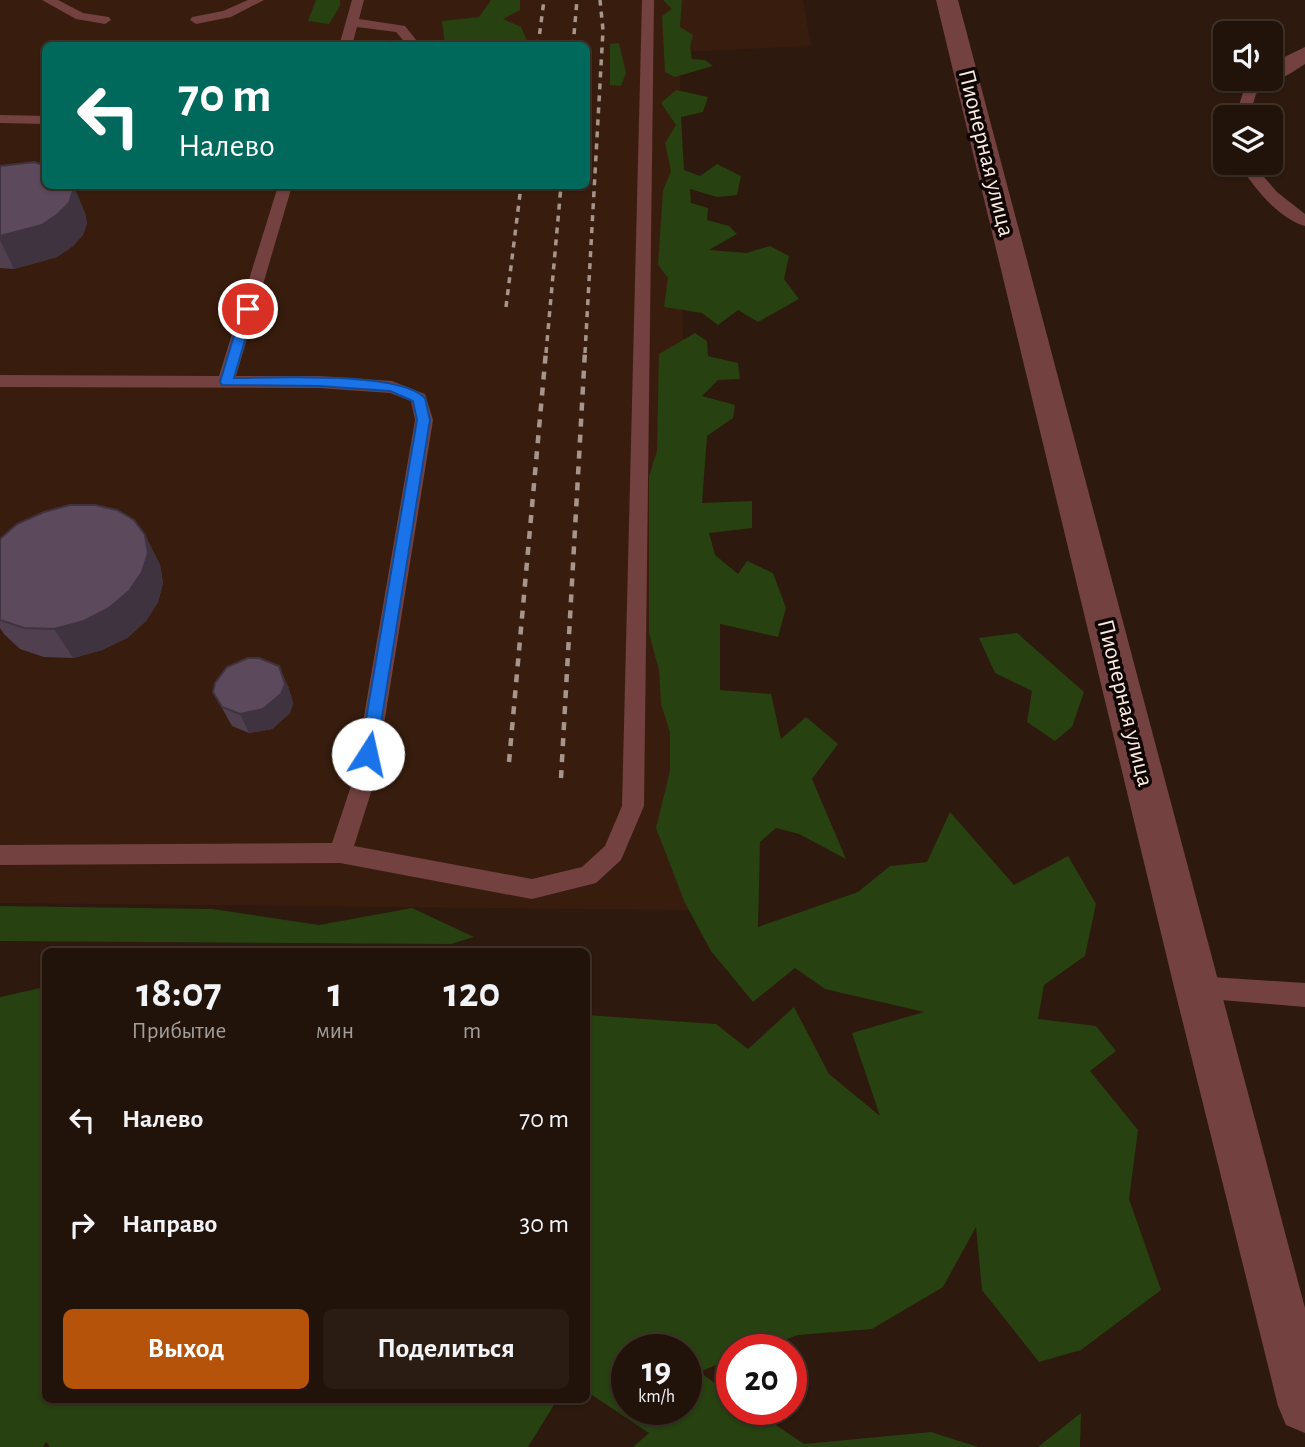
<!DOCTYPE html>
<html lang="ru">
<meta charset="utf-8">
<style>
:root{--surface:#22130a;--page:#2a1c13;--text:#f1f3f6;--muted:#a29e9c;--line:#3f322b;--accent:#b45309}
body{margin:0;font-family:"Alegreya Sans",sans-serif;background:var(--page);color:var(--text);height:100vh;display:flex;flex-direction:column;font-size:26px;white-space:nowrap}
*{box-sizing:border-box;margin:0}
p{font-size:23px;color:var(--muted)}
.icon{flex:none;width:38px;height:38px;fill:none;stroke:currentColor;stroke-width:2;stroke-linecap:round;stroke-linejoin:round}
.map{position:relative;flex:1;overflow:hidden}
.side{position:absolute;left:42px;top:948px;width:548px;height:455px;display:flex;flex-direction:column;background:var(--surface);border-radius:10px;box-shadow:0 2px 5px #0004,0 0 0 2px var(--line)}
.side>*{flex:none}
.banner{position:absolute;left:42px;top:42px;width:548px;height:147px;border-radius:10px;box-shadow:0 2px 5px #0004,0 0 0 2px var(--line);background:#00695c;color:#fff;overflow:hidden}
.buttons{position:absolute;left:1213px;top:21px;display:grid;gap:14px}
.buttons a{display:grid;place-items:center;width:70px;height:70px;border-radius:10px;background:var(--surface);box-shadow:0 2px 5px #0004,0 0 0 2px var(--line);font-size:35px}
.speed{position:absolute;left:611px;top:1334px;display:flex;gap:14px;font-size:35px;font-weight:700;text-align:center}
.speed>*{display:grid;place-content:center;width:91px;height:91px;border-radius:50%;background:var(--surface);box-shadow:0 2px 5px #0004,0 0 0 2px var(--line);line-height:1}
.speed small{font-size:18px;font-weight:400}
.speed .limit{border:10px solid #d22;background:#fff;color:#111}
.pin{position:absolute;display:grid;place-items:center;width:60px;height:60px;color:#fff;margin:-30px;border:4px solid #fff;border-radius:50%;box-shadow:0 2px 7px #0007}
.me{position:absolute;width:77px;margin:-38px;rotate:10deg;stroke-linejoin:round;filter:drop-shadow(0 0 5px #0008)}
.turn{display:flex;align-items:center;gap:24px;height:147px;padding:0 21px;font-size:32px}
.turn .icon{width:91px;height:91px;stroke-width:2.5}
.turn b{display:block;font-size:49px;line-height:60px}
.eta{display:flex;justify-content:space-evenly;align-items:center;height:119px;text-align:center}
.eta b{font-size:42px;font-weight:700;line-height:49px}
.cta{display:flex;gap:14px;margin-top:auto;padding:14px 21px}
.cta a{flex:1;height:80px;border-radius:10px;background:var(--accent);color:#fff;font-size:28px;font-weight:700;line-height:80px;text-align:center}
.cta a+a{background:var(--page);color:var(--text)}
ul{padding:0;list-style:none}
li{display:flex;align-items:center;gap:21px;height:105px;padding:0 21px}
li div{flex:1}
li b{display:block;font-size:26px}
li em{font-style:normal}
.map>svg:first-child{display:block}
.built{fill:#381d0e;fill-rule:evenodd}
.green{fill:#274110;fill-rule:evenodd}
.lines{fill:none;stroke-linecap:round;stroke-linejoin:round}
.service{fill:#734140;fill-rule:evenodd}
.minor{fill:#734140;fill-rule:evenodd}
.tertiary{fill:#734140;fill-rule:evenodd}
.rail-far1{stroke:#a6958c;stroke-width:3.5;stroke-dasharray:6 6;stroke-linecap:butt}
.rail{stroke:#a6958c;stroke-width:4.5;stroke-dasharray:8 8;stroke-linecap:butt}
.wall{fill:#4f3f4f}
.shaded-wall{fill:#403340}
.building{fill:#5c495c;stroke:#403340;stroke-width:2}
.route{fill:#1a73e8;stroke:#114b97;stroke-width:2}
.labels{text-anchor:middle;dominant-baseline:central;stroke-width:7;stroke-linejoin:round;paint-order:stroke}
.street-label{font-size:24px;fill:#f9eae2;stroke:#0f0603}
</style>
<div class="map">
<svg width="1305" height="1447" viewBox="0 0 1305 1447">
<rect width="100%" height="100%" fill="#2d190d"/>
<!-- built -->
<path class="built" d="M 0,0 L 803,0 L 811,46 L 680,52 L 689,910 L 0,903 ZM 46,46 L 586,46 L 586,186 L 46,186 Z"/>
<!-- green -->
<g class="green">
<path d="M 316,0 L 340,0 L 340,6 L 329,24 L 308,21 Z"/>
<path d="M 491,0 L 520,0 L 520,10 L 503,19 L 521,27 L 529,45 L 445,45 L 442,21 L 479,17 Z"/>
<path d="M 663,0 L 682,0 L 680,27 L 693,35 L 690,47 L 692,59 L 705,60 L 713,66 L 675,77 L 665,72 L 662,16 L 672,9 Z"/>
<path d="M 619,43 L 626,73 L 621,86 L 610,85 L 610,44 Z"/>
<path d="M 676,90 L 708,97 L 703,112 L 681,117 L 684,170 L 700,176 L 717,164 L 741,176 L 737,195 L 717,197 L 690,189 L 691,203 L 708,208 L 707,220 L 729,226 L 737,234 L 709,250 L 746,253 L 770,246 L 789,256 L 784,279 L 799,299 L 758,322 L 738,310 L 718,325 L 702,313 L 664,307 L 668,278 L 658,265 L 663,191 L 671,171 L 665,143 L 676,125 L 661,103 Z"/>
<path d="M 695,333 L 707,341 L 708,356 L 738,363 L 740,379 L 718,380 L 702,396 L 735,405 L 733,418 L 707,436 L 702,503 L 752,501 L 752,528 L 709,533 L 715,555 L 738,574 L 747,561 L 773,573 L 786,608 L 778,637 L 720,624 L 720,690 L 771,694 L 781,739 L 806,717 L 838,744 L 812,779 L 846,859 L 799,834 L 776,828 L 760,842 L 758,927 L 858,892 L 890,866 L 927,862 L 950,812 L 1014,885 L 1068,856 L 1096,904 L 1085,956 L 1044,985 L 1038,1019 L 1096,1026 L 1116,1051 L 1090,1071 L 1138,1130 L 1129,1199 L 1161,1290 L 1081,1350 L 1039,1362 L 982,1290 L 976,1227 L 943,1287 L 872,1329 L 798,1335 L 759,1349 L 732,1349 L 731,1359 L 699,1372 L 731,1394 L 732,1409 L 752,1409 L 804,1444 L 931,1432 L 978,1447 L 633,1447 L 649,1433 L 586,1391 L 586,1015 L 716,1024 L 748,1049 L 794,1007 L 829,1074 L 880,1116 L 852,1033 L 924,1012 L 825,989 L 795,968 L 753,1002 L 711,951 L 685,903 L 656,828 L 670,771 L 670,732 L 661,704 L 659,670 L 649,633 L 649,477 L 657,451 L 659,354 ZM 626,1349 L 686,1349 L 686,1409 L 626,1409 Z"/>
<path d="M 1017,633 L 1084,692 L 1072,727 L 1055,741 L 1027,722 L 1032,691 L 995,673 L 979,638 Z"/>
<path d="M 0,906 L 212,909 L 319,925 L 412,908 L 474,937 L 451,944 L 0,941 Z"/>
<path d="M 45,987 L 46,1400 L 557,1400 L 528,1447 L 50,1447 L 46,1442 L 43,1447 L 0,1447 L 0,997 Z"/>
<path d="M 1081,1413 L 1080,1447 L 1038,1447 Z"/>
</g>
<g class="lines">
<!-- service -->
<g class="service">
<path d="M 42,0 L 58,0 L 83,13 L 109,17 L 111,20 L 105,24 L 76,19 Z"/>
<path d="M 248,0 L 264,0 L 231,17 L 196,24 L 190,20 L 192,17 L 223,11 Z"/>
<path d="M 352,0 L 364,0 L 359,19 L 405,26 L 421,46 L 408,46 L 396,32 L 357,27 L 352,46 L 339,46 Z"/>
<path d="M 642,0 L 654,0 L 644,806 L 621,860 L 596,883 L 532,899 L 340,863 L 0,865 L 0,845 L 332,843 L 353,780 L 415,420 L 411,401 L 390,393 L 319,388 L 0,387 L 0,375 L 219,376 L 278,186 L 292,186 L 236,376 L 319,376 L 392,381 L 425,394 L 433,420 L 375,780 L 354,846 L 532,879 L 582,867 L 605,846 L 622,806 Z"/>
<path d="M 1256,79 L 1268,81 L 1256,94 L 1249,117 L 1235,117 L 1243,93 Z"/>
<path d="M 0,115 L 46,116 L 46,124 L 0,123 Z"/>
<path d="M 1238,163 L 1252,163 L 1277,192 L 1305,214 L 1305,226 C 1277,218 1253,186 1238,163 Z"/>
<path d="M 1196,976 L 1305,983 L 1305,1007 L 1196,998 L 1187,995 L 1184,987 L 1187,979 Z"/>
</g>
<!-- minor -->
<path class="minor" d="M 1305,47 L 1305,64 C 1291,73 1278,84 1261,80 L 1270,79 L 1270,64 Z"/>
<!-- tertiary -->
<path class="tertiary" d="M 936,0 L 958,0 L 1305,1308 L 1305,1433 L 1286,1425 L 1278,1406 L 1174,987 Z"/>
<!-- rail-far1 -->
<g class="rail-far1">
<path d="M 538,46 L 544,0"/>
<path d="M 573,46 L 577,0"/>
<path d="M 506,307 L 521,186"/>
<path d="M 546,353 L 561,186"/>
<path d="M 585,353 L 603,30 L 600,0"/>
</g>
<!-- rail -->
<g class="rail">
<path d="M 509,762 L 546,351"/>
<path d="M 561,778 L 585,351"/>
</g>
</g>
<!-- wall -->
<g class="wall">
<path d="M 0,166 L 85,213 L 87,223 L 83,235 L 73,246 L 57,257 L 14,269 L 0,268 Z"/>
<path d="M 145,535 L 160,565 L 163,583 L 158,602 L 146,621 L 127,638 L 102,650 L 73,658 L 44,657 L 20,649 L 4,634 L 0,628 L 0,539 Z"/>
<path d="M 288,686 L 293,703 L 290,713 L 272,729 L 249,733 L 232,726 L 213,692 Z"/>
</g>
<!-- shaded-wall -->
<g class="shaded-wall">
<path d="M 73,186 L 74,186 L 85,213 L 87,223 L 83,235 L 73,246 L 57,257 L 14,269 L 0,240 L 0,236 Z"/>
<path d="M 145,535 L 160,565 L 163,583 L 158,602 L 146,621 L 127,638 L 102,650 L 73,658 L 54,629 Z"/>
<path d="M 279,666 L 288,686 L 293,703 L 290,713 L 272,729 L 249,733 L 240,714 Z"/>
</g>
<!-- building -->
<g class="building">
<path d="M 34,162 L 46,166 L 46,186 L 73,186 L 73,191 L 69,203 L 58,214 L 42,225 L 0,236 L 0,166 Z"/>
<path d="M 70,505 L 95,505 L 117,510 L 134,520 L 145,535 L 148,553 L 142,572 L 129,591 L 109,608 L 84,621 L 54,629 L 24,628 L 0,620 L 0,539 L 17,524 L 44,512 Z"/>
<path d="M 248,658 L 259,658 L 279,666 L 285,684 L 281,694 L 263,709 L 240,714 L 222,707 L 213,692 L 215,683 L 227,667 Z"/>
</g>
<!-- route -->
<path class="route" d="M 248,305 L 254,309 L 234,378 C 273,378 399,371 425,398 L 430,420 L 376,754 L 374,759 L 362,759 L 360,754 L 417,420 L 413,401 L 390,391 L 319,386 L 222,385 L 220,382 L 242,309 Z"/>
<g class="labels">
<!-- street labels -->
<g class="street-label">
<text transform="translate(986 153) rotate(76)">Пионерная улица</text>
<text transform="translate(1125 703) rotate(76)">Пионерная улица</text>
</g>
</g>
</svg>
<div class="buttons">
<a><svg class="icon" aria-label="sound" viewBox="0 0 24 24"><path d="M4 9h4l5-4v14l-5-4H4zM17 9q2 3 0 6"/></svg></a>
<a><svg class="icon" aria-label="layers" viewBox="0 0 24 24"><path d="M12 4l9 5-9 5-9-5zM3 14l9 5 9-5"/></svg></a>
</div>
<div class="speed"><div>19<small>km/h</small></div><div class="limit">20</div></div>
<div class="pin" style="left:248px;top:309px;background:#d93025"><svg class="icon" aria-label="arrive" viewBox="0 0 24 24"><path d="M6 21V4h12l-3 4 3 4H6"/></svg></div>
<svg class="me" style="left:368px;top:754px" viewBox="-20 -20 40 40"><circle r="19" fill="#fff"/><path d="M0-13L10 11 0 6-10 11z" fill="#1a73e8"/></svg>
<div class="banner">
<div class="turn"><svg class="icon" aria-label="left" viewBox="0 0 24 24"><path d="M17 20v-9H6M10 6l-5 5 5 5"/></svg><div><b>70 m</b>Налево</div></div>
</div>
<section class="side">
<div class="eta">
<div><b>18:07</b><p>Прибытие</p></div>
<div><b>1</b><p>мин</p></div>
<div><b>120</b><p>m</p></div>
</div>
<ul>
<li><svg class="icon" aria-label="left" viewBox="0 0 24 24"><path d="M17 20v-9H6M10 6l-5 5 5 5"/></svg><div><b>Налево</b></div><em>70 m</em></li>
<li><svg class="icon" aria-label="right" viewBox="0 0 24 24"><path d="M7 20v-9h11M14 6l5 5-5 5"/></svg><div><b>Направо</b></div><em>30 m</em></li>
</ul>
<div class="cta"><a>Выход</a><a>Поделиться</a></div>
</section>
</div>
